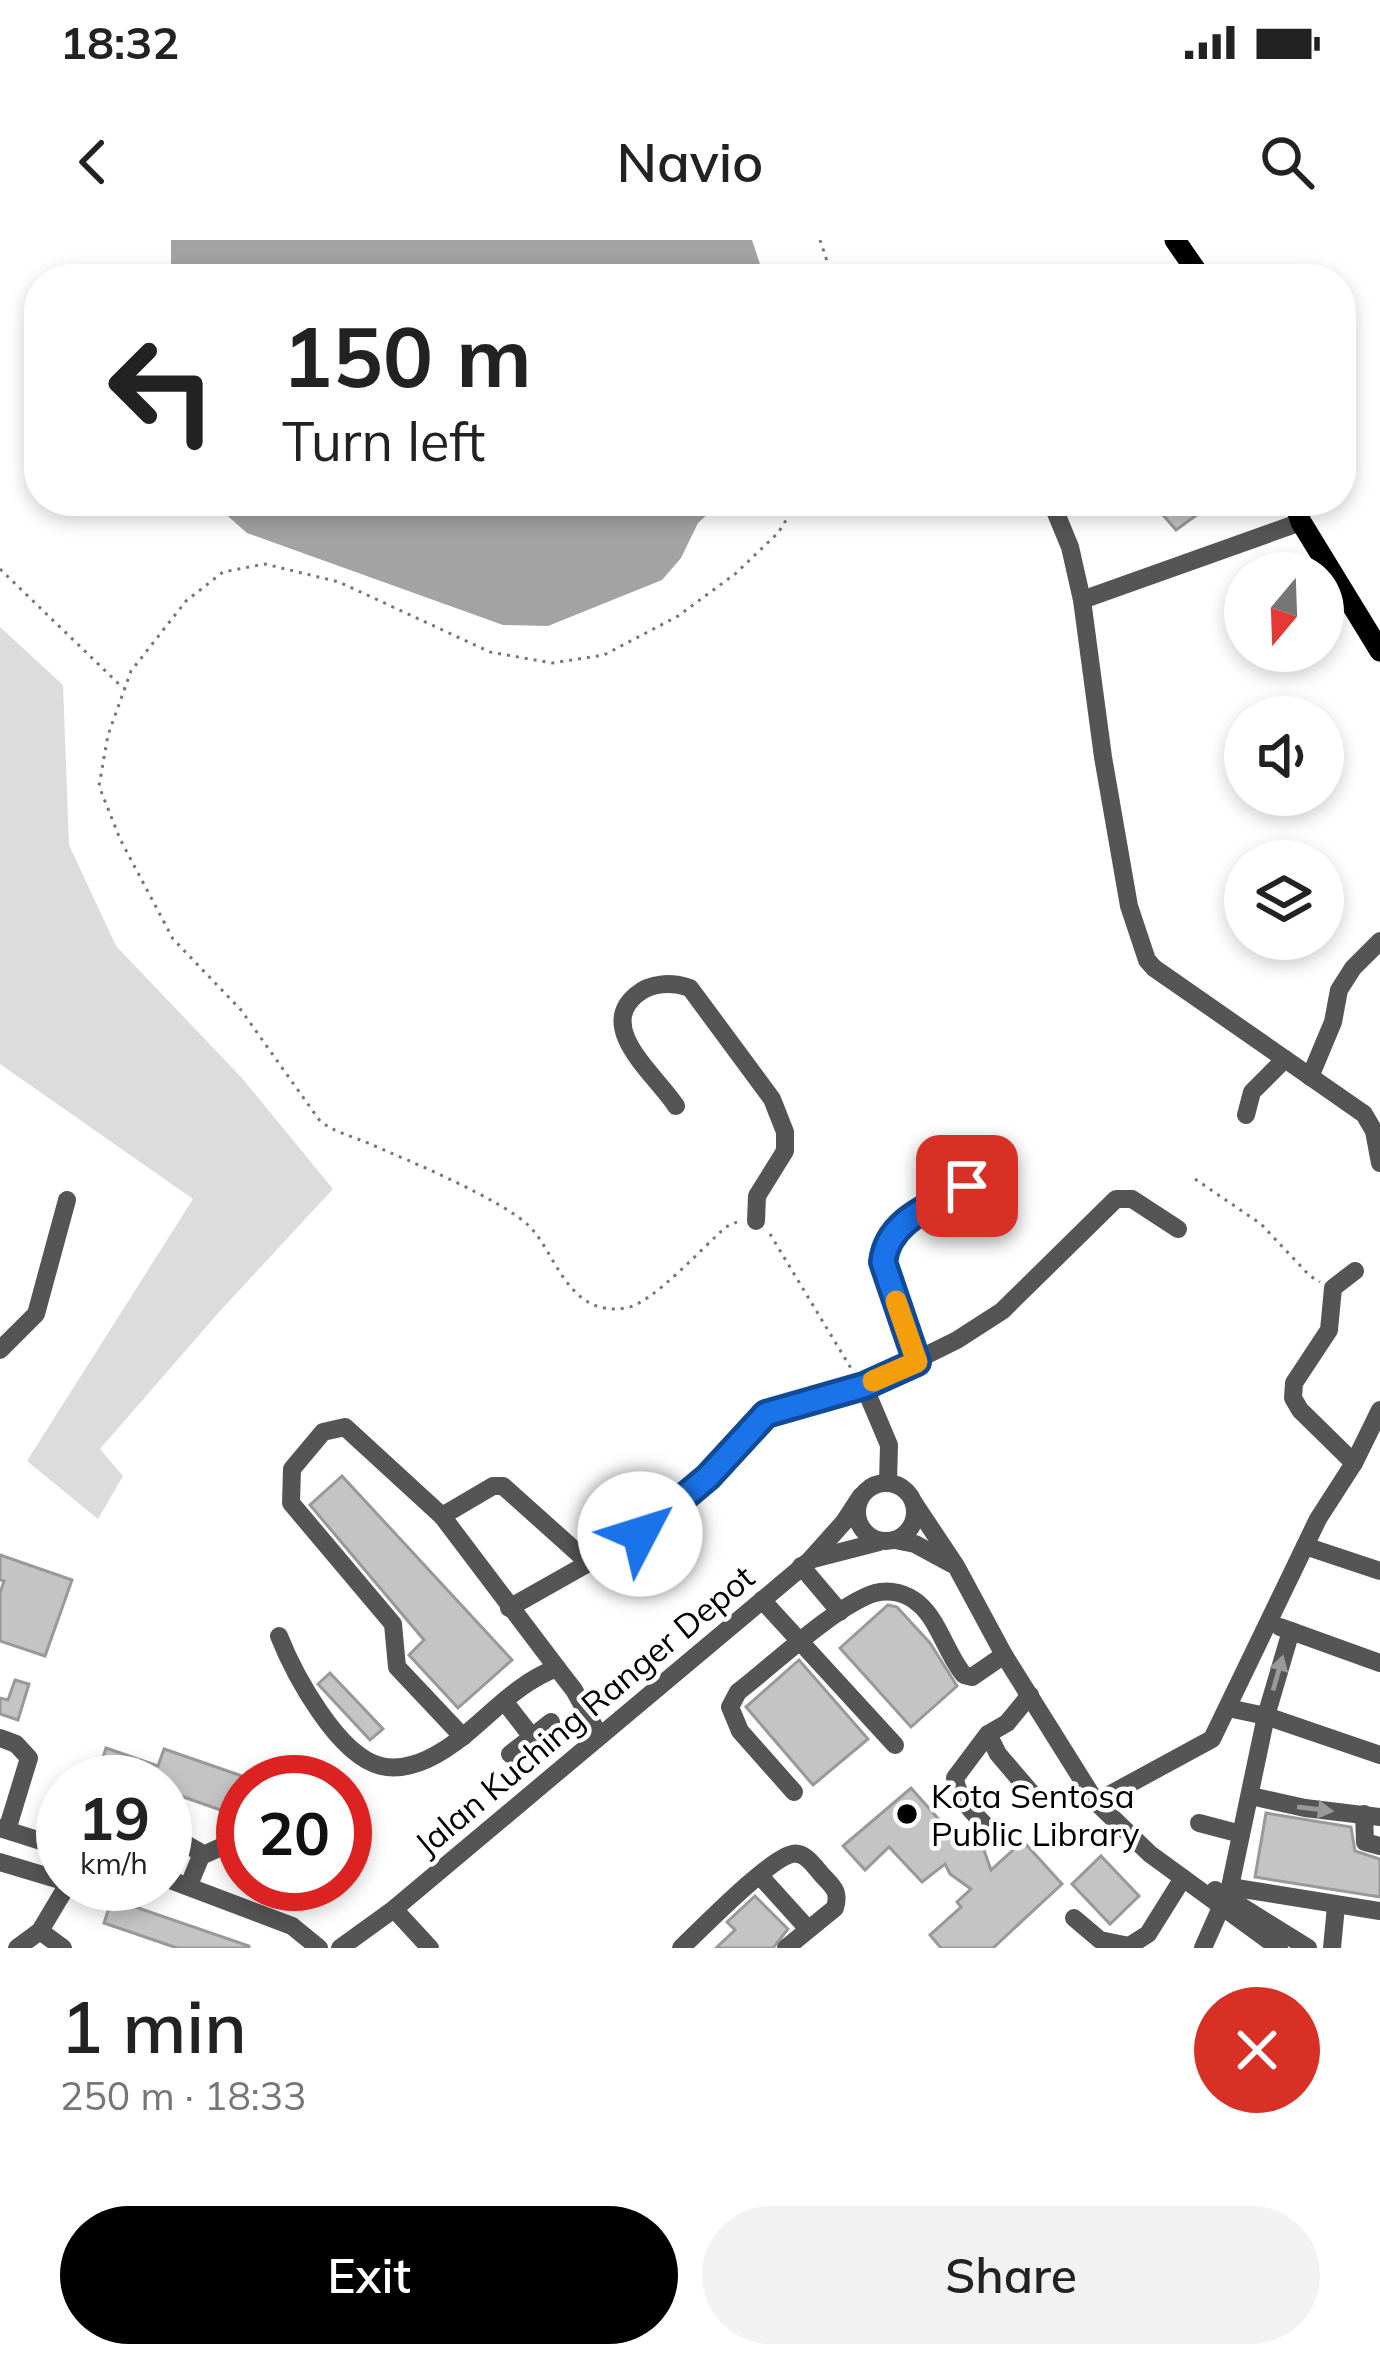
<!DOCTYPE html>
<meta charset="utf-8">
<style>
:root{--surface:#fff;--page:#f2f2f2;--text:#222;--muted:#767676;--accent:#000}
body{margin:0;font-family:Mulish,sans-serif;background:var(--page);color:var(--text);height:100vh;display:flex;flex-direction:column;font-size:45px;white-space:nowrap}
*{box-sizing:border-box;margin:0}
p{font-size:39px;color:var(--muted)}
.icon{flex:none;width:66px;height:66px;fill:none;stroke:currentColor;stroke-width:2;stroke-linecap:round;stroke-linejoin:round}
.map{position:relative;height:1708px;overflow:hidden}
.side{display:flex;flex-direction:column;background:var(--surface);flex:1}
.side>*{flex:none}
.banner{position:absolute;left:24px;top:24px;width:1332px;height:252px;border-radius:48px;box-shadow:0 6px 18px #0003;background:#fff;color:var(--text);overflow:hidden}
.needle{width:78px;rotate:199deg}
.controls{position:absolute;left:1224px;top:312px;display:grid;gap:24px}
.controls a{display:grid;place-items:center;width:120px;height:120px;border-radius:50%;background:var(--surface);box-shadow:0 6px 18px #0003;font-size:60px}
.speed{position:absolute;left:36px;top:1515px;display:flex;gap:24px;font-size:60px;font-weight:700;text-align:center}
.speed>*{display:grid;place-content:center;width:156px;height:156px;border-radius:50%;background:var(--surface);box-shadow:0 6px 18px #0003;line-height:1}
.speed small{font-size:30px;font-weight:400}
.speed .limit{border:18px solid #d22;background:#fff;color:#111}
.pin{position:absolute;display:grid;place-items:center;width:102px;height:102px;color:#fff;margin:-51px;border-radius:24px;box-shadow:0 6px 18px #0006}
.me{position:absolute;width:132px;margin:-66px;rotate:50deg;stroke-linejoin:round;filter:drop-shadow(0 0 9px #0008)}
.turn{display:flex;align-items:center;gap:42px;height:252px;padding:0 60px;font-size:54px}
.turn .icon{width:156px;height:156px;stroke-width:2.5}
.turn b{display:block;font-size:84px;line-height:102px}
.round{display:grid;place-items:center;flex:none;width:126px;height:126px;border-radius:63px;background:var(--page)}
.head{display:flex;align-items:center;justify-content:space-between;height:204px;padding:0 60px}
h1{font-size:72px;font-weight:600;line-height:90px}
.action{display:flex;gap:24px;margin-top:auto;padding:24px 60px}
.action a{flex:1;height:138px;border-radius:72px;background:var(--accent);color:#fff;font-size:48px;font-weight:600;line-height:138px;text-align:center}
.action a+a{background:var(--page);color:var(--text)}
.status{display:flex;justify-content:space-between;align-items:center;height:84px;padding:0 60px;background:var(--surface);direction:ltr}
.status svg{height:33px;fill:currentColor}
header{display:flex;justify-content:space-between;align-items:center;height:156px;padding:0 60px;background:var(--surface);font-size:54px;font-weight:600}
.map>svg:first-child{display:block}
.green{fill:#dcdcdc}
.water{fill:#a3a3a3}
.building{fill:#c4c4c4;stroke:#999;stroke-width:3}
.lines{fill:none;stroke-linecap:round;stroke-linejoin:round}
.path{stroke:#777;stroke-width:3;stroke-dasharray:3 6;stroke-linecap:butt}
.minor{stroke:#555;stroke-width:18}
.major{stroke:#000;stroke-width:21}
.oneway{fill:#999}
.route-casing{stroke:#114b97;stroke-width:30}
.route{stroke:#1a73e8;stroke-width:21}
.slow{stroke:#f59e0b;stroke-width:21}
.poi-dot{fill:#000;stroke:#fff;stroke-width:4.5}
.labels{text-anchor:middle;dominant-baseline:central;stroke-width:9;stroke-linejoin:round;paint-order:stroke}
.street-label{font-size:33px;fill:#000;stroke:#fff}
.poi-label{font-size:33px;fill:#000;stroke:#fff;text-anchor:start}
</style>
<div class="status"><b>18:32</b><svg viewBox="0 0 49 12"><path d="M0 12V9h3v3zM5 12V6h3v6zM10 12V3h3v9zM15 12V0h3v12zM26 1h20v11H26zM47 4h2v5h-2z"/></svg></div>
<header><svg class="icon" aria-label="back" viewBox="0 0 24 24"><path d="M15 5l-7 7 7 7"/></svg>Navio<svg class="icon" aria-label="search" viewBox="0 0 24 24"><circle cx="10" cy="10" r="6"/><path d="M15 15l6 6"/></svg></header>
<div class="map">
<svg width="1380" height="1708" viewBox="0 0 1380 1708">
<rect width="100%" height="100%" fill="#fff"/>
<!-- green -->
<path class="green" d="M 0,387 L 63,445 L 69,605 L 116,706 L 241,837 L 333,949 L 220,1071 L 100,1209 L 123,1236 L 98,1279 L 27,1221 L 193,959 L 0,824 Z"/>
<!-- water -->
<g class="water">
<path d="M 171,0 L 752,0 L 765,39 L 171,39 Z"/>
<path d="M 220,261 L 722,261 L 698,283 L 681,318 L 662,340 L 548,386 L 503,385 L 247,293 L 222,271 Z"/>
</g>
<!-- building -->
<g class="building">
<path d="M 1151,261 L 1216,261 L 1176,290 Z"/>
<path d="M 342,1236 L 512,1420 L 458,1468 L 409,1415 L 424,1400 L 310,1265 Z"/>
<path d="M 0,1315 L 72,1340 L 45,1416 L 0,1401 L 0,1353 L 4,1341 L 0,1340 Z"/>
<path d="M 888,1365 L 897,1367 L 930,1403 L 957,1446 L 911,1487 L 840,1408 Z"/>
<path d="M 799,1420 L 868,1499 L 813,1545 L 746,1467 Z"/>
<path d="M 330,1433 L 383,1489 L 370,1500 L 318,1444 Z"/>
<path d="M 15,1440 L 29,1444 L 18,1480 L 0,1474 L 0,1458 L 8,1460 Z"/>
<path d="M 106,1508 L 158,1526 L 164,1509 L 245,1537 L 232,1574 L 175,1554 L 165,1577 L 165,1542 L 143,1542 L 100,1527 Z"/>
<path d="M 911,1548 L 959,1602 L 969,1600 L 984,1610 L 991,1630 L 1023,1601 L 1062,1644 L 993,1708 L 941,1708 L 930,1695 L 961,1667 L 957,1662 L 971,1649 L 950,1634 L 945,1624 L 922,1642 L 889,1607 L 865,1630 L 843,1606 Z"/>
<path d="M 1266,1573 L 1351,1587 L 1355,1611 L 1380,1619 L 1380,1657 L 1255,1637 Z"/>
<path d="M 1101,1616 L 1139,1656 L 1110,1684 L 1072,1644 Z"/>
<path d="M 755,1656 L 788,1689 L 773,1708 L 716,1708 L 735,1690 L 727,1682 Z"/>
<path d="M 112,1659 L 249,1706 L 249,1708 L 177,1708 L 104,1683 Z"/>
</g>
<g class="lines">
<!-- path -->
<g class="path">
<path d="M 820,0 L 833,39"/>
<path d="M 0,329 L 123,448"/>
<path d="M 1195,939 L 1261,984 L 1310,1036 L 1320,1042"/>
<path d="M 737,982 L 726,987 C 704,1006 652,1064 626,1068 C 566,1078 556,1010 527,984 C 496,957 410,921 370,904 C 352,896 336,893 320,881 L 241,770 L 173,699 L 120,599 L 99,546 L 108,495 L 131,431 L 186,361 L 223,332 L 265,324 L 339,342 L 490,412 L 552,423 L 604,415 L 678,376 L 735,334 L 778,293 L 798,261"/>
<path d="M 770,994 L 852,1130"/>
</g>
<!-- minor -->
<g class="minor">
<path d="M 1051,261 L 1070,307 L 1082,360 L 1103,517 L 1129,666 L 1147,720 L 1154,728 L 1364,874 L 1374,891 L 1380,923"/>
<path d="M 1082,360 L 1301,282"/>
<path d="M 1310,837 L 1333,782 L 1339,750 L 1353,728 L 1380,701"/>
<path d="M 676,866 C 656,835 596,789 636,755 C 651,742 672,742 690,748 L 772,859 L 785,892 L 785,911 L 757,956 L 756,981"/>
<path d="M 1246,875 L 1252,852 L 1285,819"/>
<path d="M 0,1110 L 36,1074 L 67,960"/>
<path d="M 917,1122 C 902,1080 866,1022 900,984 L 1001,928"/>
<path d="M 1354,1223 L 1300,1170 L 1293,1158 L 1294,1143 L 1329,1090 L 1333,1048 L 1355,1031"/>
<circle cx="886" cy="1272" r="29"/>
<path d="M 888,1243 L 889,1205 L 864,1146 L 957,1100 L 1002,1071 L 1116,959 L 1132,959 L 1178,989"/>
<path d="M 914,1263 L 956,1326 L 1004,1415 L 1096,1562 L 1150,1614 L 1279,1708"/>
<path d="M 442,1276 L 493,1246 L 503,1246 L 589,1323"/>
<path d="M 895,1300 L 915,1304 L 952,1324"/>
<path d="M 1305,1306 L 1380,1331"/>
<path d="M 813,1319 L 879,1302"/>
<path d="M 801,1326 L 840,1372"/>
<path d="M 762,1360 L 895,1505"/>
<path d="M 509,1368 L 640,1294 L 708,1237 L 766,1175 L 864,1146"/>
<path d="M 1280,1387 L 1380,1423"/>
<path d="M 279,1396 C 294,1434 338,1516 381,1526 C 411,1533 444,1512 466,1494 C 495,1470 521,1441 557,1428 L 574,1450 L 599,1495"/>
<path d="M 1030,1455 L 1007,1483 L 988,1494 L 998,1514 L 1040,1563"/>
<path d="M 504,1461 L 532,1497 L 510,1514"/>
<path d="M 1228,1468 L 1266,1476 L 1380,1515"/>
<path d="M 988,1494 L 955,1538 C 958,1562 979,1578 996,1596"/>
<path d="M 463,1497 L 397,1427 L 393,1384 L 291,1263 L 292,1229 L 323,1192 L 345,1187 L 442,1276 L 557,1428"/>
<path d="M 532,1497 L 551,1482"/>
<path d="M 0,1498 L 16,1504 L 29,1518 L 7,1590"/>
<path d="M 794,1552 L 740,1491 L 730,1467 L 738,1452 C 772,1426 836,1365 875,1353 C 890,1349 907,1353 919,1364 C 939,1381 947,1415 964,1435 L 972,1437 L 1004,1415"/>
<path d="M 1251,1556 L 1305,1568 L 1380,1577"/>
<path d="M 1096,1562 L 1212,1499 L 1318,1279 L 1354,1223 L 1380,1170"/>
<path d="M 1364,1574 L 1365,1602 L 1380,1606"/>
<path d="M 1199,1583 L 1241,1594"/>
<path d="M 0,1588 L 63,1608"/>
<path d="M 165,1592 L 198,1611 L 201,1616 L 189,1645"/>
<path d="M 201,1616 L 230,1603 L 243,1584"/>
<path d="M 0,1622 L 63,1641"/>
<path d="M 760,1636 L 808,1689"/>
<path d="M 165,1638 L 292,1686 L 319,1708"/>
<path d="M 1230,1647 L 1380,1671"/>
<path d="M 1215,1650 L 1308,1708"/>
<path d="M 394,1669 L 430,1708"/>
<path d="M 1074,1678 L 1100,1700 L 1129,1706 L 1148,1694 L 1183,1638"/>
<path d="M 40,1691 L 63,1708"/>
<path d="M 17,1708 L 40,1691 L 68,1644"/>
<path d="M 340,1708 L 394,1669 L 809,1321 L 844,1282 L 861,1256"/>
<path d="M 681,1708 C 701,1689 770,1618 792,1614 C 805,1611 814,1626 822,1635 C 833,1647 840,1651 835,1668 L 786,1708"/>
<path d="M 1203,1708 L 1230,1647 L 1266,1476 L 1291,1391"/>
<path d="M 1332,1708 L 1336,1666"/>
</g>
<!-- major -->
<g class="major">
<path d="M 1175,0 L 1202,39"/>
<path d="M 1294,261 L 1301,282 L 1380,411"/>
</g>
</g>
<!-- one-way arrows -->
<defs><path id="oneway-solid" d="M-6-.8H1V-3.2L6.5 0L1 3.2V.8H-6Z" transform="scale(3)"/></defs>
<g class="oneway">
<use href="#oneway-solid" transform="translate(1278 1433) rotate(-74)"/>
<use href="#oneway-solid" transform="translate(1315 1569) rotate(7)"/>
</g>
<g class="lines">
<!-- route casing -->
<g class="route-casing">
<path id="route" d="M 640,1294 L 708,1237 L 766,1174 L 864,1146 L 917,1122 L 883,1022 C 888,979 933,966 967,946"/>
</g>
<!-- route -->
<use href="#route" class="route"/>
<!-- slow -->
<path class="slow" d="M 873,1141 L 917,1122 L 896,1061"/>
</g>
<!-- markers -->
<circle class="poi-dot" cx="907" cy="1574" r="12"/>
<g class="labels">
<!-- street labels -->
<g class="street-label">
<text transform="translate(584 1470) rotate(-40)">Jalan Kuching Ranger Depot</text>
</g>
<!-- poi labels -->
<g class="poi-label">
<text x="931" y="1555">Kota Sentosa<tspan x="931" dy="38">Public Library</tspan></text>
</g>
</g>
</svg>
<div class="controls">
<a><svg class="needle" viewBox="-14 -14 28 28"><path d="M0-13l5 13h-10z" fill="#e53935"/><path d="M0 13l5-13h-10z" fill="#767676"/></svg></a>
<a><svg class="icon" aria-label="sound" viewBox="0 0 24 24"><path d="M4 9h4l5-4v14l-5-4H4zM17 9q2 3 0 6"/></svg></a>
<a><svg class="icon" aria-label="layers" viewBox="0 0 24 24"><path d="M12 4l9 5-9 5-9-5zM3 14l9 5 9-5"/></svg></a>
</div>
<div class="speed"><div>19<small>km/h</small></div><div class="limit">20</div></div>
<div class="pin" style="left:967px;top:946px;background:#d93025"><svg class="icon" aria-label="arrive" viewBox="0 0 24 24"><path d="M6 21V4h12l-3 4 3 4H6"/></svg></div>
<svg class="me" style="left:640px;top:1294px" viewBox="-20 -20 40 40"><circle r="19" fill="#fff"/><path d="M0-13L10 11 0 6-10 11z" fill="#1a73e8"/></svg>
<div class="banner">
<div class="turn"><svg class="icon" aria-label="left" viewBox="0 0 24 24"><path d="M17 20v-9H6M10 6l-5 5 5 5"/></svg><div><b>150 m</b>Turn left</div></div>
</div>
</div>
<section class="side">
<div class="head"><div><h1>1 min</h1><p>250 m · 18:33</p></div><a class="round" style="background:#d93025;color:#fff"><svg class="icon" aria-label="close" viewBox="0 0 24 24"><path d="M6 6l12 12M18 6L6 18"/></svg></a></div>
<div class="action"><a>Exit</a><a>Share</a></div>
</section>
